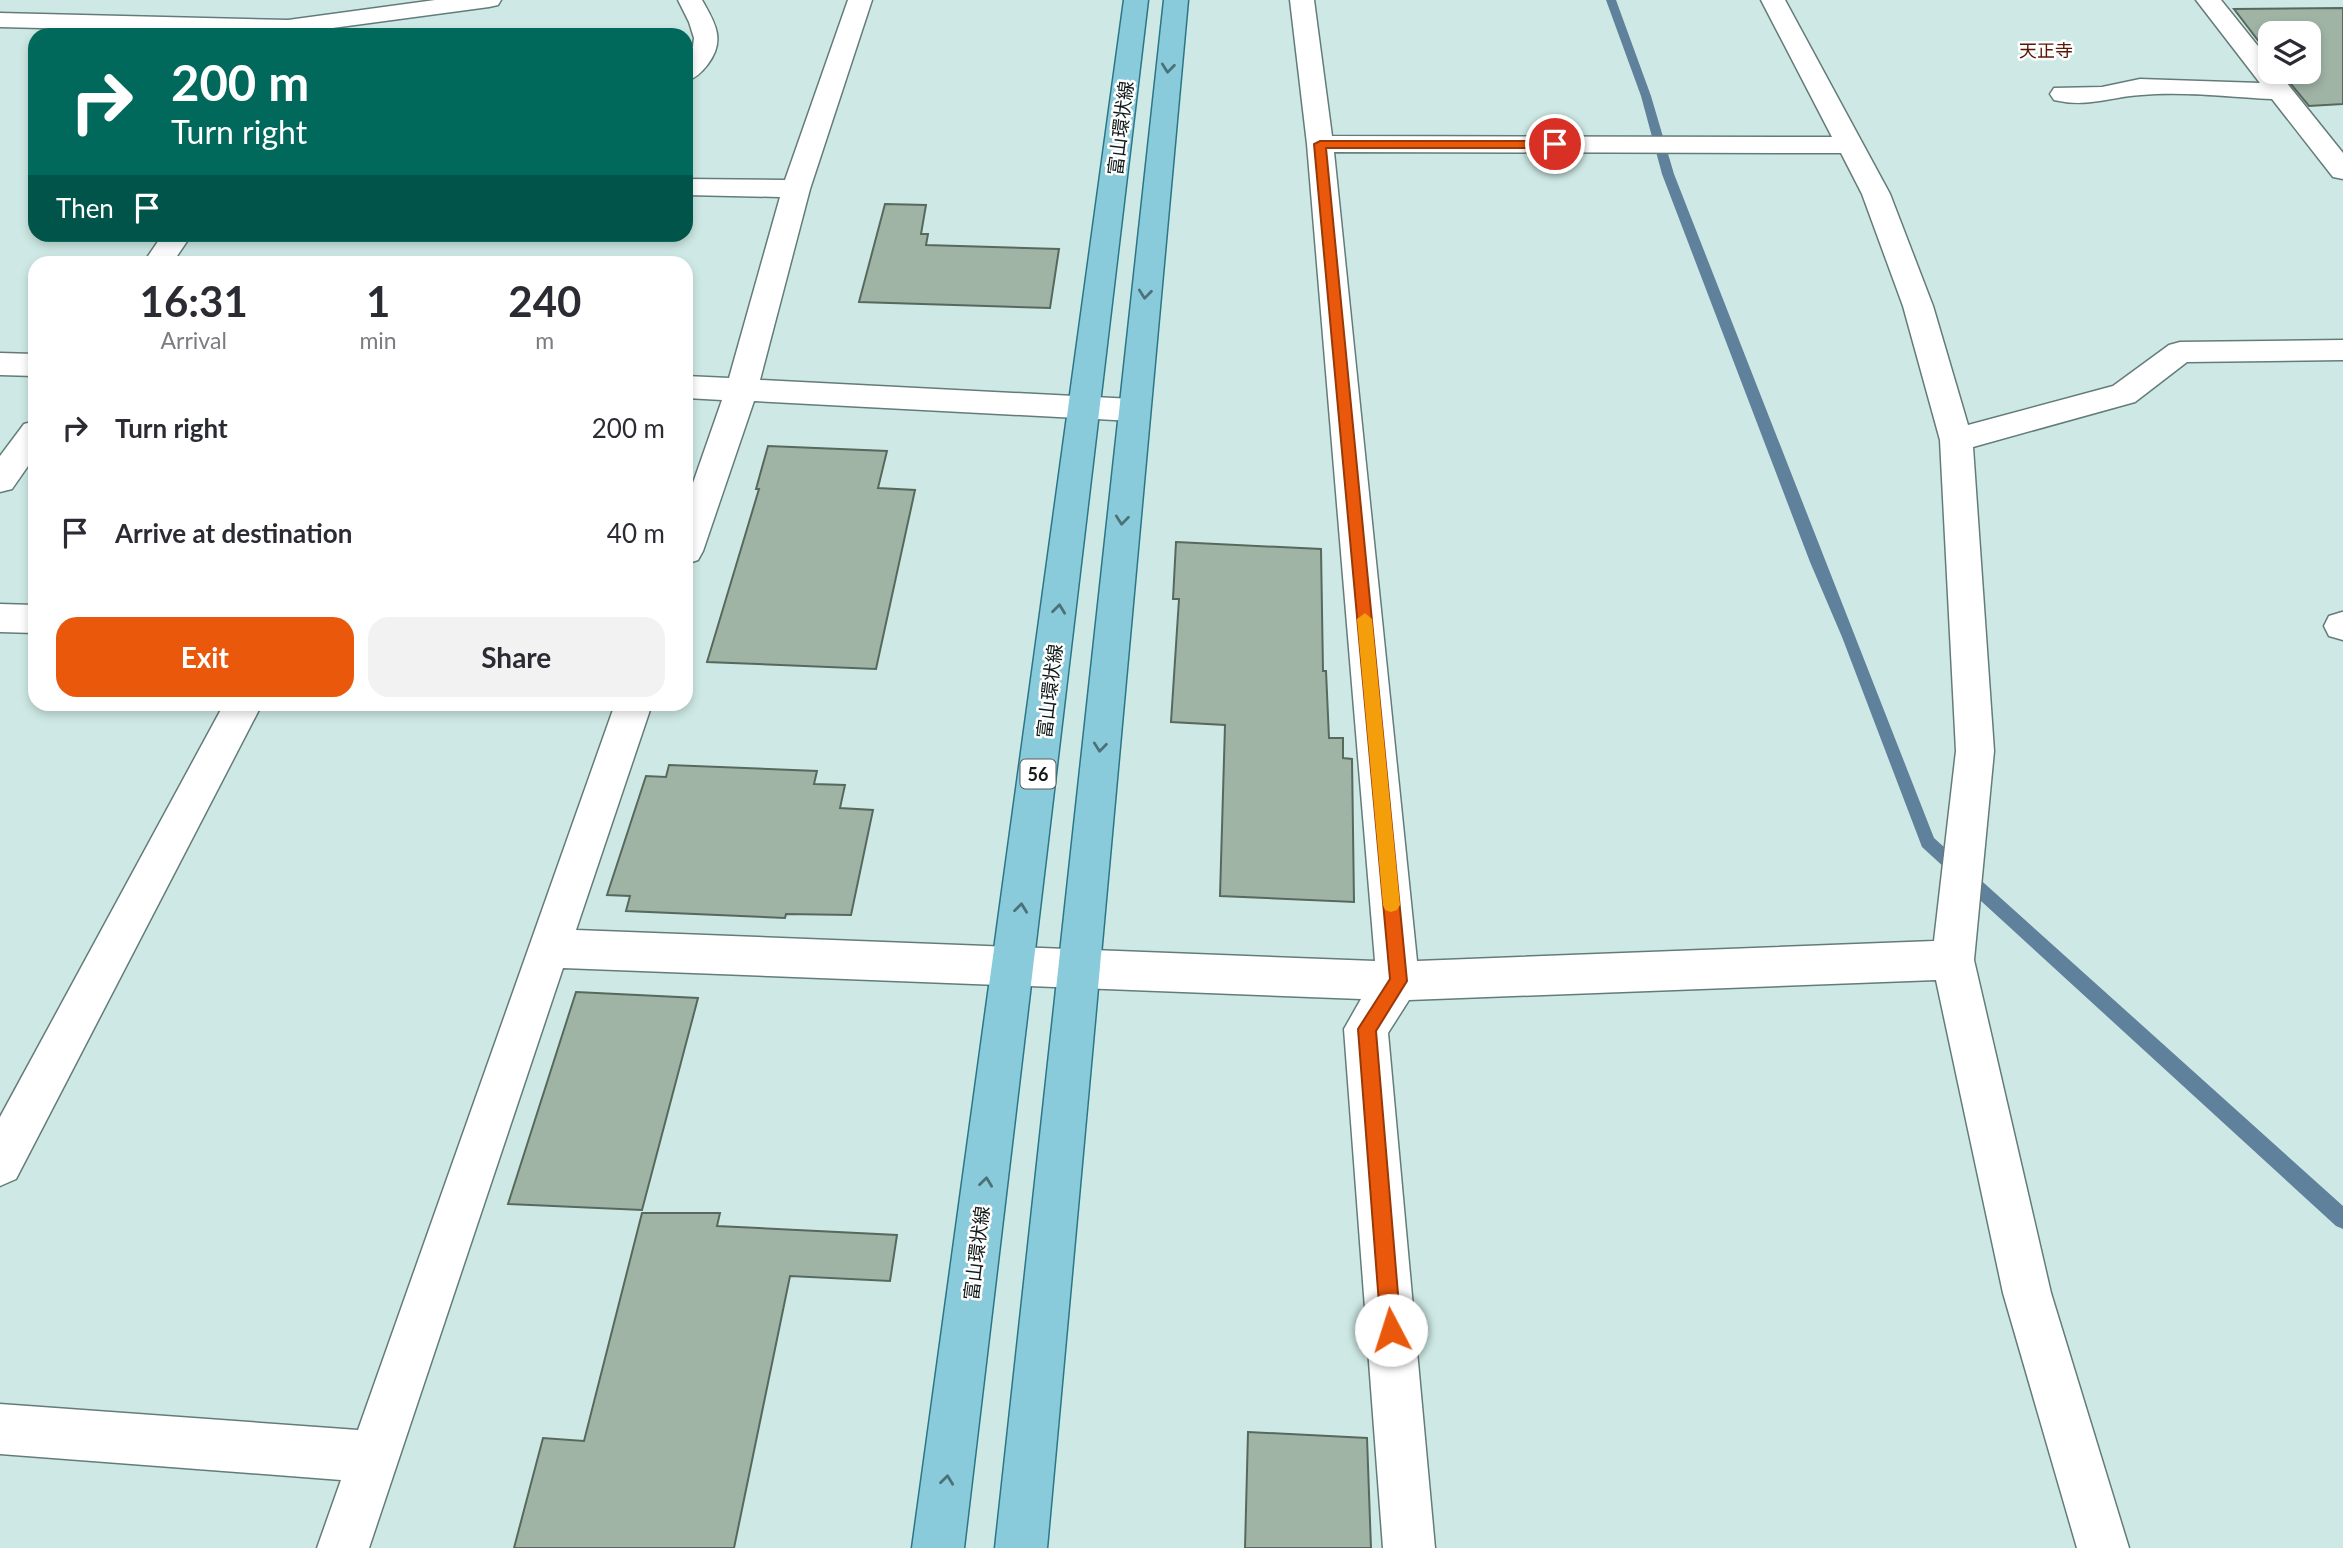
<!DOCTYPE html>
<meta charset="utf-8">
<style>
:root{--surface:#fff;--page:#f2f2f3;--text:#2b2b33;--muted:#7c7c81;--accent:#ea580c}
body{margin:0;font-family:Lato,"Noto Sans JP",sans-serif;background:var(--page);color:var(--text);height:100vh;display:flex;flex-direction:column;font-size:26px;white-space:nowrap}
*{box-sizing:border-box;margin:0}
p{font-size:23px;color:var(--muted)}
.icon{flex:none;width:38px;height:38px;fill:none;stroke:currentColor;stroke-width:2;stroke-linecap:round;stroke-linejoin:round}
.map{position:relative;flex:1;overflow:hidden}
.details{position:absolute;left:28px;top:256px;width:665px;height:455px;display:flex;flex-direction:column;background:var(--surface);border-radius:21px;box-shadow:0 4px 10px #0003}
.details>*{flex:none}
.guide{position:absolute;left:28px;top:28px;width:665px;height:214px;border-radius:21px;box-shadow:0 4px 10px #0003;background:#00695c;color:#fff;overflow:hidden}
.controls{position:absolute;left:2258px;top:21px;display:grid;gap:14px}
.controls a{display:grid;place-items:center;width:63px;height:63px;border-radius:14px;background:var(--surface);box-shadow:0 4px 10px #0003;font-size:35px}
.pin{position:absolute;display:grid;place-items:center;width:60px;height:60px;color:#fff;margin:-30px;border:4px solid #fff;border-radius:50%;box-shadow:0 2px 7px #0007}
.me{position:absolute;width:77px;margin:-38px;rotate:355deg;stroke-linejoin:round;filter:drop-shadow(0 0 5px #0008)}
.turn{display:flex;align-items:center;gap:24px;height:147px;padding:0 28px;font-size:32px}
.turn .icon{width:91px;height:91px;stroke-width:2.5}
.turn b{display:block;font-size:49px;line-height:60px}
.then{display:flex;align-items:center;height:66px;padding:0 28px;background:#0003;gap:14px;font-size:26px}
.eta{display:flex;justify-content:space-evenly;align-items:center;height:119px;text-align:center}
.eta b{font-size:42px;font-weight:700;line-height:49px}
.cta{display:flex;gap:14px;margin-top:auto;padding:14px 28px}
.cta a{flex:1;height:80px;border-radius:21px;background:var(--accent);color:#fff;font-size:28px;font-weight:700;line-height:80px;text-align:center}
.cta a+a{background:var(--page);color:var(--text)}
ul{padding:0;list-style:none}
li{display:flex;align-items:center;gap:21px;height:105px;padding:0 28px}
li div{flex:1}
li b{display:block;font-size:26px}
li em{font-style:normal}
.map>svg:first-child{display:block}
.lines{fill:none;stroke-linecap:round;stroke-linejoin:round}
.stream{fill:#60819c;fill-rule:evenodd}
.building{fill:#a0b4a6;stroke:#57695d;stroke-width:2}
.minor-casing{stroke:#647c79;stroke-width:3}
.primary-casing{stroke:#2b7686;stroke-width:3}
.minor{fill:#fff;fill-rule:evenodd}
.primary{fill:#89cbda;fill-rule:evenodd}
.oneway{stroke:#4c7279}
.route{fill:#ea580c;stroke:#983908;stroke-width:2}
.slow{fill:#f59e0b}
.labels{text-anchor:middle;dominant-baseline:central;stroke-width:5;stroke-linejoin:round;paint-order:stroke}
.far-neighbourhood-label{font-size:18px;fill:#581605;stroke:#fff}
.shield{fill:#fff;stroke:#585f5d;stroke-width:2}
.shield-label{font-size:18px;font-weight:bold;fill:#101a18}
.street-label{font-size:19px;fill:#101a18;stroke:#fff}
</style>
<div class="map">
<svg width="2343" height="1548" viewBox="0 0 2343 1548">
<rect width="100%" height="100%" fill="#cee9e5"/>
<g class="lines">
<!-- stream -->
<path class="stream" d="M 1606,0 L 1616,0 L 1651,96 L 1674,174 L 1934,838 L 2343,1206 L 2343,1229 L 2336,1226 L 1922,847 L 1842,637 L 1810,562 L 1662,174 L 1641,96 Z"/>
</g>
<!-- building -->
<g class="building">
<path d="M 2343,8 L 2343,104 L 2309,106 L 2281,72 L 2308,72 L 2308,33 L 2270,33 L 2270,56 L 2234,9 Z"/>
<path d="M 885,204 L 926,205 L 921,234 L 928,234 L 926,245 L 1059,249 L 1050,308 L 859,302 Z"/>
<path d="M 768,446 L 887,451 L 878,488 L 915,490 L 876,669 L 707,662 L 759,489 L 756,489 Z"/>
<path d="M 1176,542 L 1321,549 L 1323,671 L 1326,671 L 1329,738 L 1343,738 L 1343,758 L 1352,759 L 1354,902 L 1220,896 L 1225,725 L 1171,722 L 1179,599 L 1173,599 Z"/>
<path d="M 669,765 L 817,771 L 814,784 L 845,785 L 840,808 L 873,810 L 851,915 L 786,914 L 785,918 L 626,911 L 630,896 L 607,895 L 646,776 L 666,777 Z"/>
<path d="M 576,992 L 698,998 L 642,1210 L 508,1204 Z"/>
<path d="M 642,1213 L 720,1213 L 717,1226 L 897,1235 L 890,1281 L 790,1276 L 734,1548 L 514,1548 L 543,1438 L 584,1441 Z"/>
<path d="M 1248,1432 L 1367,1438 L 1371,1548 L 1245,1548 Z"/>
</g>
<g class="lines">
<!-- minor casing -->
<g class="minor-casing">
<g id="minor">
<path d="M 435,0 L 501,0 L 498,5 L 489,7 L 288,34 L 0,27 L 0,13 L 288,20 Z"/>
<path d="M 678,0 L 702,0 C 715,23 726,40 708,64 C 702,72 696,78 686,81 L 686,58 L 693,46 L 694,38 L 689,22 Z"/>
<path d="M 848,0 L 872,0 L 810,189 L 760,380 L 1133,399 L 1144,402 L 1149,410 L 1144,418 L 1133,421 L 754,401 L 703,551 L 698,560 L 686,564 L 686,503 L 722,400 L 686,398 L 686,376 L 729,378 L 780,197 L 686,195 L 686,179 L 785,180 Z"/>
<path d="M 1290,0 L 1314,0 L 1332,136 L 1832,137 L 1761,0 L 1785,0 L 1890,194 L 1933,306 L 1968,425 L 2113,386 L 2169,345 L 2180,342 L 2343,340 L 2343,360 L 2187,362 L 2135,402 L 1973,447 L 1994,751 L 1974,960 L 2051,1293 L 2129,1548 L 2077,1548 L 2003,1293 L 1936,980 L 1409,1000 L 1388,1033 L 1435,1548 L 1383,1548 L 1344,1029 L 1361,999 L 563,968 L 369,1548 L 317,1548 L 341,1480 L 0,1454 L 0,1404 L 358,1430 L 615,704 L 652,704 L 576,930 L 1375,961 L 1307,144 ZM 1334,152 L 1841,153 L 1862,194 L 1903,306 L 1940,440 L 1956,751 L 1934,941 L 1417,961 Z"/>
<path d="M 2196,0 L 2221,0 L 2270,61 L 2270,72 L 2278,72 L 2343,153 L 2343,179 L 2333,177 L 2272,99 C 2229,97 2183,91 2141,95 C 2109,97 2088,108 2054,100 L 2050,94 L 2054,88 L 2102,87 L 2140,79 L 2260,83 Z"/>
<path d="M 163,234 L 192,234 L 173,262 L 144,262 Z"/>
<path d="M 0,353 L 35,354 L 35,376 L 0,375 Z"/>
<path d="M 35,421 L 35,456 L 12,489 L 0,492 L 0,456 L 24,424 Z"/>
<path d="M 0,604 L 35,605 L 35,633 L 0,632 Z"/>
<path d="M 2342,612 L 2343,612 L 2343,640 L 2329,636 L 2324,626 L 2329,616 Z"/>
<path d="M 224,704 L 262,704 L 16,1179 L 0,1186 L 0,1117 Z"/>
</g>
</g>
<!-- primary casing -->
<g class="primary-casing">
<g id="primary">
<path d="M 1124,0 L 1148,0 L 964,1548 L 912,1548 Z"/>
<path d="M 1164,0 L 1188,0 L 1047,1548 L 995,1548 Z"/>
</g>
</g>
<!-- minor -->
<use href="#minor" class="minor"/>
<!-- primary -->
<use href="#primary" class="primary"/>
</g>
<!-- one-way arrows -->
<defs><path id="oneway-chevron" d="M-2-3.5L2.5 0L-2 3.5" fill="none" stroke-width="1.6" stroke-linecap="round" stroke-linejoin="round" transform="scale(1.75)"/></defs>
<g class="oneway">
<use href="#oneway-chevron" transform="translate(1168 68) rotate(96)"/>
<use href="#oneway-chevron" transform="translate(1145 294) rotate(96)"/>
<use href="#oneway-chevron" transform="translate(1122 520) rotate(96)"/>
<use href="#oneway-chevron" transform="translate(1059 609) rotate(-83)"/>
<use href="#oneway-chevron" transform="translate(1100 747) rotate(96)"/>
<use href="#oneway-chevron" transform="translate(1021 908) rotate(-83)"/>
<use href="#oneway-chevron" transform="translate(986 1182) rotate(-83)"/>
<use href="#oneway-chevron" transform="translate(947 1480) rotate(-83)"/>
</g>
<!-- route -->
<path class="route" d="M 1320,141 L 1555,141 L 1560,144 L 1555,148 L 1326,148 L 1407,981 L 1376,1031 L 1401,1330 L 1398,1337 L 1391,1340 L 1384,1337 L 1381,1330 L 1358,1029 L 1390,979 L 1314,144 Z"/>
<!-- slow -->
<path class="slow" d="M 1365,613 L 1372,619 L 1400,905 L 1397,910 L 1391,912 L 1385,910 L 1383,905 L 1357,619 Z"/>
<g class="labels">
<!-- far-neighbourhood labels -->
<g class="far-neighbourhood-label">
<text x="2046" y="50">天正寺</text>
</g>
<!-- shield labels -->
<rect class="shield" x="1020.5" y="759.5" width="35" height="29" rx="5"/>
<g class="shield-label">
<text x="1038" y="774">56</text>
</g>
<!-- street labels -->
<g class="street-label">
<text transform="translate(1120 128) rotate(-83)">富山環状線</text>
<text transform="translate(1049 691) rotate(-83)">富山環状線</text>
<text transform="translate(976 1253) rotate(-83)">富山環状線</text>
</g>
</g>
</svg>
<div class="controls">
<a><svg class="icon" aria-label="layers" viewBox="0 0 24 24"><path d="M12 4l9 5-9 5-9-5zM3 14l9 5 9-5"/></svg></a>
</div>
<div class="pin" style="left:1555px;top:144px;background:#d93025"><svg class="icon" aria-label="arrive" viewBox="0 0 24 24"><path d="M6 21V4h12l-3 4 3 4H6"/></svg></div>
<svg class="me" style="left:1391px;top:1330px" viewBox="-20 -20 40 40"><circle r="19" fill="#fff"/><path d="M0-13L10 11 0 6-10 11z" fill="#ea580c"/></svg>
<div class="guide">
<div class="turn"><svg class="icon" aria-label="right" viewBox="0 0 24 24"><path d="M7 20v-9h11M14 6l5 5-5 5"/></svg><div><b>200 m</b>Turn right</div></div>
<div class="then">Then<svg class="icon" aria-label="arrive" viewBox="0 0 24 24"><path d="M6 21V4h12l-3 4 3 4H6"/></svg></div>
</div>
<section class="details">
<div class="eta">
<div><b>16:31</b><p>Arrival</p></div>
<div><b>1</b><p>min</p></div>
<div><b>240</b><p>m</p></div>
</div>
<ul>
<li><svg class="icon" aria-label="right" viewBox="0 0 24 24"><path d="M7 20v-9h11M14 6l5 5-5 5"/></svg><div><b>Turn right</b></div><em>200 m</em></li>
<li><svg class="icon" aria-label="arrive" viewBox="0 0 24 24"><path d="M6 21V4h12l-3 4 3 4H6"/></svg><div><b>Arrive at destination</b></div><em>40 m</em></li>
</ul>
<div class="cta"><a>Exit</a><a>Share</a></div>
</section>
</div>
